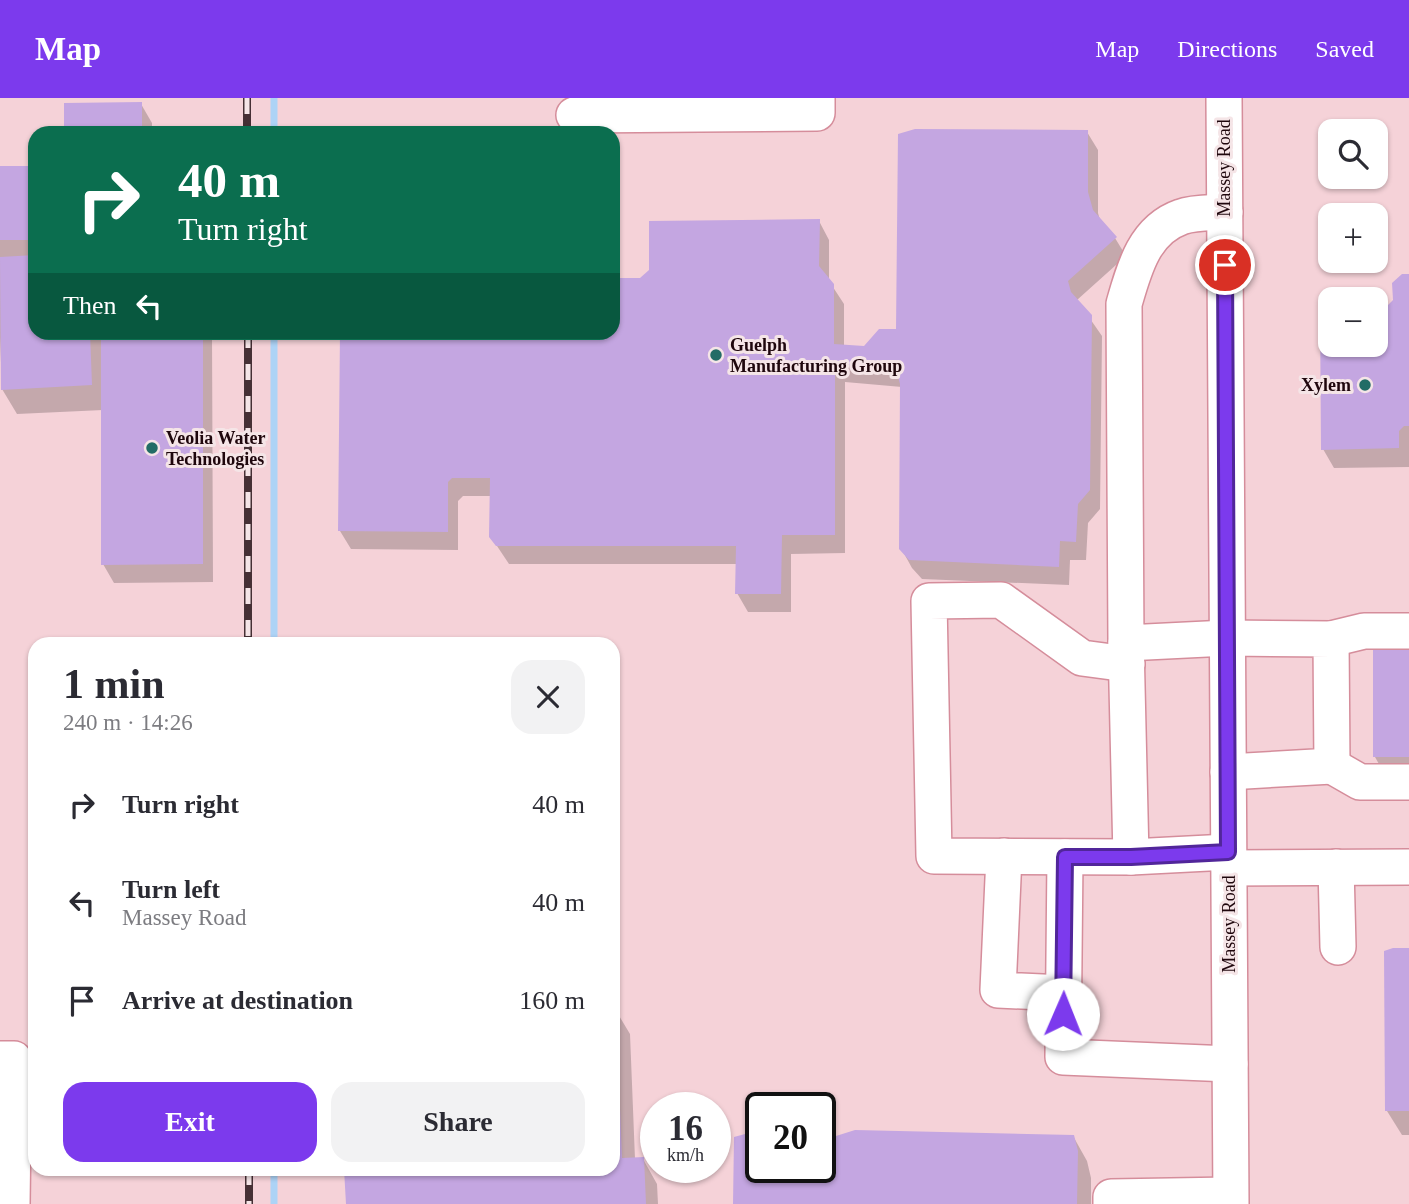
<!DOCTYPE html>
<meta charset="utf-8">
<style>
:root{--surface:#fff;--page:#f2f2f3;--text:#2b2b33;--muted:#7c7c81;--accent:#7c3aed}
body{margin:0;font-family:"Times New Roman",serif;background:var(--page);color:var(--text);height:100vh;display:flex;flex-direction:column;font-size:26px;white-space:nowrap}
*{box-sizing:border-box;margin:0}
p{font-size:23px;color:var(--muted)}
.icon{flex:none;width:38px;height:38px;fill:none;stroke:currentColor;stroke-width:2;stroke-linecap:round;stroke-linejoin:round}
.map{position:relative;flex:1;overflow:hidden}
.drawer{position:absolute;left:28px;top:539px;width:592px;height:539px;display:flex;flex-direction:column;background:var(--surface);border-radius:21px;box-shadow:0 2px 5px #0004}
.drawer>*{flex:none}
.hud{position:absolute;left:28px;top:28px;width:592px;height:214px;border-radius:21px;box-shadow:0 2px 5px #0004;background:#0b6e4f;color:#fff;overflow:hidden}
.buttons{position:absolute;left:1318px;top:21px;display:grid;gap:14px}
.buttons a{display:grid;place-items:center;width:70px;height:70px;border-radius:14px;background:var(--surface);box-shadow:0 2px 5px #0004;font-size:35px}
.speed{position:absolute;left:640px;top:994px;display:flex;gap:14px;font-size:35px;font-weight:700;text-align:center}
.speed>*{display:grid;place-content:center;width:91px;height:91px;border-radius:50%;background:var(--surface);box-shadow:0 2px 5px #0004;line-height:1}
.speed small{font-size:18px;font-weight:400}
.speed .limit{border:4px solid #111;border-radius:10px;background:#fff;color:#111}
.pin{position:absolute;display:grid;place-items:center;width:60px;height:60px;color:#fff;margin:-30px;border:4px solid #fff;border-radius:50%;box-shadow:0 2px 7px #0007}
.me{position:absolute;width:77px;margin:-38px;rotate:1deg;stroke-linejoin:round;filter:drop-shadow(0 0 5px #0008)}
.turn{display:flex;align-items:center;gap:24px;height:147px;padding:0 35px;font-size:32px}
.turn .icon{width:91px;height:91px;stroke-width:2.5}
.turn b{display:block;font-size:49px;line-height:60px}
.then{display:flex;align-items:center;height:66px;padding:0 35px;background:#0003;gap:14px;font-size:26px}
.round{display:grid;place-items:center;flex:none;width:74px;height:74px;border-radius:21px;background:var(--page)}
.summary{display:flex;align-items:center;justify-content:space-between;height:119px;padding:0 35px}
h1{font-size:42px;font-weight:700;line-height:52px}
.cta{display:flex;gap:14px;margin-top:auto;padding:14px 35px}
.cta a{flex:1;height:80px;border-radius:21px;background:var(--accent);color:#fff;font-size:28px;font-weight:700;line-height:80px;text-align:center}
.cta a+a{background:var(--page);color:var(--text)}
ul{padding:0;list-style:none}
li{display:flex;align-items:center;gap:21px;height:98px;padding:0 35px}
li div{flex:1}
li b{display:block;font-size:26px}
li em{font-style:normal}
header{display:flex;align-items:center;gap:42px;box-sizing:border-box;height:98px;padding:0 35px;background:var(--accent);color:#fff}
header strong{font-size:33px}
nav{display:flex;gap:38px;margin-inline-start:auto;font-size:24px}
.map>svg:first-child{display:block}
.built{fill:#f5d2d8;fill-rule:evenodd}
.shadow{fill:#0003}
.lines{fill:none;stroke-linecap:round;stroke-linejoin:round}
.stream{stroke:#add3f6;stroke-width:7}
.building{fill:#c4a6e1}
.minor-casing{stroke:#d58d9b;stroke-width:38}
.minor{stroke:#fff;stroke-width:35}
.rail-casing{stroke:#463035;stroke-width:8}
.rail{stroke:#f5e5e7;stroke-width:5;stroke-dasharray:16;stroke-linecap:butt}
.route-casing{stroke:#51269a;stroke-width:18}
.route{stroke:#7c3aed;stroke-width:12}
.poi-dot{fill:#226c66;stroke:#f5e5e7;stroke-width:2.5}
.labels{text-anchor:middle;dominant-baseline:central;stroke-width:6;stroke-linejoin:round;paint-order:stroke}
.street-label{font-size:18px;fill:#1f070d;stroke:#f5e5e7}
.poi-label{font-size:18px;font-weight:bold;fill:#1f070d;stroke:#f5e5e7;text-anchor:start}
</style>
<header>
<strong>Map</strong>
<nav><a>Map</a><a>Directions</a><a>Saved</a></nav>
</header>
<div class="map">
<svg width="1409" height="1106" viewBox="0 0 1409 1106">
<rect width="100%" height="100%" fill="#f5e5e7"/>
<!-- built -->
<path class="built" d="M 0,0 L 1409,0 L 1409,1106 L 0,1106 ZM 1330,33 L 1376,33 L 1376,79 L 1330,79 ZM 35,35 L 612,35 L 612,234 L 35,234 ZM 1330,117 L 1376,117 L 1376,163 L 1330,163 ZM 1330,201 L 1376,201 L 1376,247 L 1330,247 ZM 35,546 L 612,546 L 612,1071 L 35,1071 ZM 656,1010 L 716,1010 L 716,1069 L 656,1069 ZM 761,1010 L 821,1010 L 821,1069 L 761,1069 Z"/>
<!-- shadow -->
<g class="shadow">
<path d="M 141,6 L 152,25 L 152,35 L 66,35 Z"/>
<path d="M 1087,34 L 1098,52 L 1098,115 L 1100,122 L 1115,140 L 1126,158 L 1077,202 L 1102,238 L 1100,411 L 1088,425 L 1086,462 L 1070,462 L 1069,487 L 922,481 L 912,470 L 901,450 L 902,289 L 845,284 L 845,455 L 791,456 L 791,514 L 748,514 L 737,495 L 737,466 L 509,466 L 491,439 L 491,398 L 463,398 L 458,403 L 458,452 L 351,451 L 340,433 L 612,234 L 641,181 L 819,123 L 829,142 L 829,183 L 844,206 L 844,248 L 864,249 L 898,233 Z"/>
<path d="M 0,70 L 35,70 L 35,234 L 212,234 L 213,484 L 114,485 L 103,466 L 103,312 L 17,316 L 2,291 L 0,239 Z"/>
<path d="M 1409,177 L 1409,369 L 1334,370 L 1323,351 L 1330,212 L 1330,247 L 1376,247 L 1376,211 L 1386,211 L 1395,203 Z"/>
<path d="M 1409,548 L 1409,683 L 1389,684 L 1375,659 Z"/>
<path d="M 1409,851 L 1409,1037 L 1402,1037 L 1387,1013 Z"/>
<path d="M 615,911 L 630,936 L 635,1061 L 643,1061 L 657,1086 L 658,1106 L 348,1106 L 346,1071 L 612,1071 Z"/>
<path d="M 746,1038 L 761,1038 L 761,1069 L 821,1069 L 821,1040 L 1073,1038 L 1087,1063 L 1091,1080 L 1091,1106 L 735,1106 Z"/>
</g>
<g class="lines">
<!-- stream -->
<g class="stream">
<path d="M 274,35 L 274,0"/>
<path d="M 274,546 L 274,234"/>
<path d="M 274,1106 L 274,1071"/>
</g>
</g>
<!-- building -->
<g class="building">
<path d="M 142,4 L 142,35 L 64,35 L 64,5 Z"/>
<path d="M 915,31 L 1088,32 L 1088,94 L 1093,112 L 1117,139 L 1068,183 L 1071,194 L 1092,217 L 1090,392 L 1078,406 L 1076,444 L 1060,443 L 1059,469 L 909,462 L 899,451 L 900,286 L 896,271 L 835,266 L 835,437 L 782,437 L 781,496 L 735,496 L 736,448 L 496,448 L 489,439 L 490,380 L 452,380 L 448,384 L 448,434 L 338,433 L 340,234 L 612,234 L 612,180 L 640,180 L 649,172 L 649,123 L 820,121 L 819,168 L 834,186 L 834,246 L 864,248 L 879,231 L 896,231 L 898,36 Z"/>
<rect x="0" y="68" width="35" height="74"/>
<path d="M 35,157 L 35,234 L 90,234 L 92,287 L 1,292 L 0,159 Z"/>
<path d="M 1402,176 L 1409,176 L 1409,328 L 1404,328 L 1399,333 L 1399,350 L 1321,352 L 1320,211 L 1330,210 L 1330,247 L 1376,247 L 1376,210 L 1386,209 L 1393,202 L 1392,185 Z"/>
<path d="M 101,234 L 203,234 L 203,466 L 101,467 Z"/>
<rect x="1373" y="546" width="36" height="113"/>
<path d="M 1393,850 L 1409,850 L 1409,1013 L 1385,1013 L 1384,853 Z"/>
<path d="M 616,909 L 622,1060 L 644,1059 L 646,1106 L 346,1106 L 344,1071 L 612,1071 L 612,910 Z"/>
<path d="M 855,1032 L 1074,1037 L 1078,1053 L 1077,1106 L 733,1106 L 734,1039 L 745,1036 L 761,1037 L 761,1069 L 821,1069 L 821,1038 L 836,1038 Z"/>
</g>
<g class="lines">
<!-- minor casing -->
<g class="minor-casing">
<g id="minor">
<path d="M 1224,0 L 1231,1106"/>
<path d="M 574,17 L 817,15 L 817,0"/>
<path d="M 1225,114 C 1211,115 1194,114 1181,119 C 1144,132 1134,171 1124,206 L 1126,545 L 1227,540 L 1331,541 L 1332,668 L 1228,674"/>
<path d="M 1331,541 L 1364,533 L 1409,533"/>
<path d="M 1126,545 L 1131,759 L 1228,754"/>
<path d="M 1127,566 L 1082,560 L 1001,502 L 929,503 L 934,758 L 1131,759"/>
<path d="M 1332,668 L 1360,684 L 1409,684"/>
<path d="M 1004,758 L 998,892 L 1064,895"/>
<path d="M 1065,759 L 1063,959 L 1230,966"/>
<path d="M 1336,769 L 1338,849"/>
<path d="M 1229,770 L 1409,769"/>
<path d="M 0,961 L 14,961 L 12,1106"/>
<path d="M 1111,1106 L 1111,1099 L 1230,1097"/>
</g>
</g>
<!-- minor -->
<use href="#minor" class="minor"/>
<!-- rail casing -->
<g class="rail-casing">
<g id="rail">
<path d="M 247,0 L 247,35"/>
<path d="M 248,234 L 248,546"/>
<path d="M 249,1071 L 249,1106"/>
</g>
</g>
<!-- rail -->
<use href="#rail" class="rail"/>
</g>
<g class="lines">
<!-- route casing -->
<g class="route-casing">
<path id="route" d="M 1063,916 L 1065,759 L 1131,759 L 1228,754 L 1225,167"/>
</g>
<!-- route -->
<use href="#route" class="route"/>
</g>
<!-- markers -->
<g class="poi-dot">
<circle cx="716" cy="257" r="7"/>
<circle cx="1365" cy="287" r="7"/>
<circle cx="152" cy="350" r="7"/>
</g>
<g class="labels">
<!-- street labels -->
<g class="street-label">
<text transform="translate(1224 70) rotate(-90)">Massey Road</text>
<text transform="translate(1229 826) rotate(-90)">Massey Road</text>
</g>
<!-- poi labels -->
<g class="poi-label">
<text x="730" y="247">Guelph<tspan x="730" dy="21">Manufacturing Group</tspan></text>
<text x="1351" y="287" text-anchor="end">Xylem</text>
<text x="166" y="340">Veolia Water<tspan x="166" dy="21">Technologies</tspan></text>
</g>
</g>
</svg>
<div class="buttons">
<a><svg class="icon" aria-label="search" viewBox="0 0 24 24"><circle cx="10" cy="10" r="6"/><path d="M15 15l6 6"/></svg></a>
<a>+</a>
<a>−</a>
</div>
<div class="speed"><div>16<small>km/h</small></div><div class="limit">20</div></div>
<div class="pin" style="left:1225px;top:167px;background:#d93025"><svg class="icon" aria-label="arrive" viewBox="0 0 24 24"><path d="M6 21V4h12l-3 4 3 4H6"/></svg></div>
<svg class="me" style="left:1063px;top:916px" viewBox="-20 -20 40 40"><circle r="19" fill="#fff"/><path d="M0-13L10 11 0 6-10 11z" fill="#7c3aed"/></svg>
<div class="hud">
<div class="turn"><svg class="icon" aria-label="right" viewBox="0 0 24 24"><path d="M7 20v-9h11M14 6l5 5-5 5"/></svg><div><b>40 m</b>Turn right</div></div>
<div class="then">Then<svg class="icon" aria-label="left" viewBox="0 0 24 24"><path d="M17 20v-9H6M10 6l-5 5 5 5"/></svg></div>
</div>
<section class="drawer">
<div class="summary"><div><h1>1 min</h1><p>240 m · 14:26</p></div><a class="round"><svg class="icon" aria-label="close" viewBox="0 0 24 24"><path d="M6 6l12 12M18 6L6 18"/></svg></a></div>
<ul>
<li><svg class="icon" aria-label="right" viewBox="0 0 24 24"><path d="M7 20v-9h11M14 6l5 5-5 5"/></svg><div><b>Turn right</b></div><em>40 m</em></li>
<li><svg class="icon" aria-label="left" viewBox="0 0 24 24"><path d="M17 20v-9H6M10 6l-5 5 5 5"/></svg><div><b>Turn left</b><p>Massey Road</p></div><em>40 m</em></li>
<li><svg class="icon" aria-label="arrive" viewBox="0 0 24 24"><path d="M6 21V4h12l-3 4 3 4H6"/></svg><div><b>Arrive at destination</b></div><em>160 m</em></li>
</ul>
<div class="cta"><a>Exit</a><a>Share</a></div>
</section>
</div>
